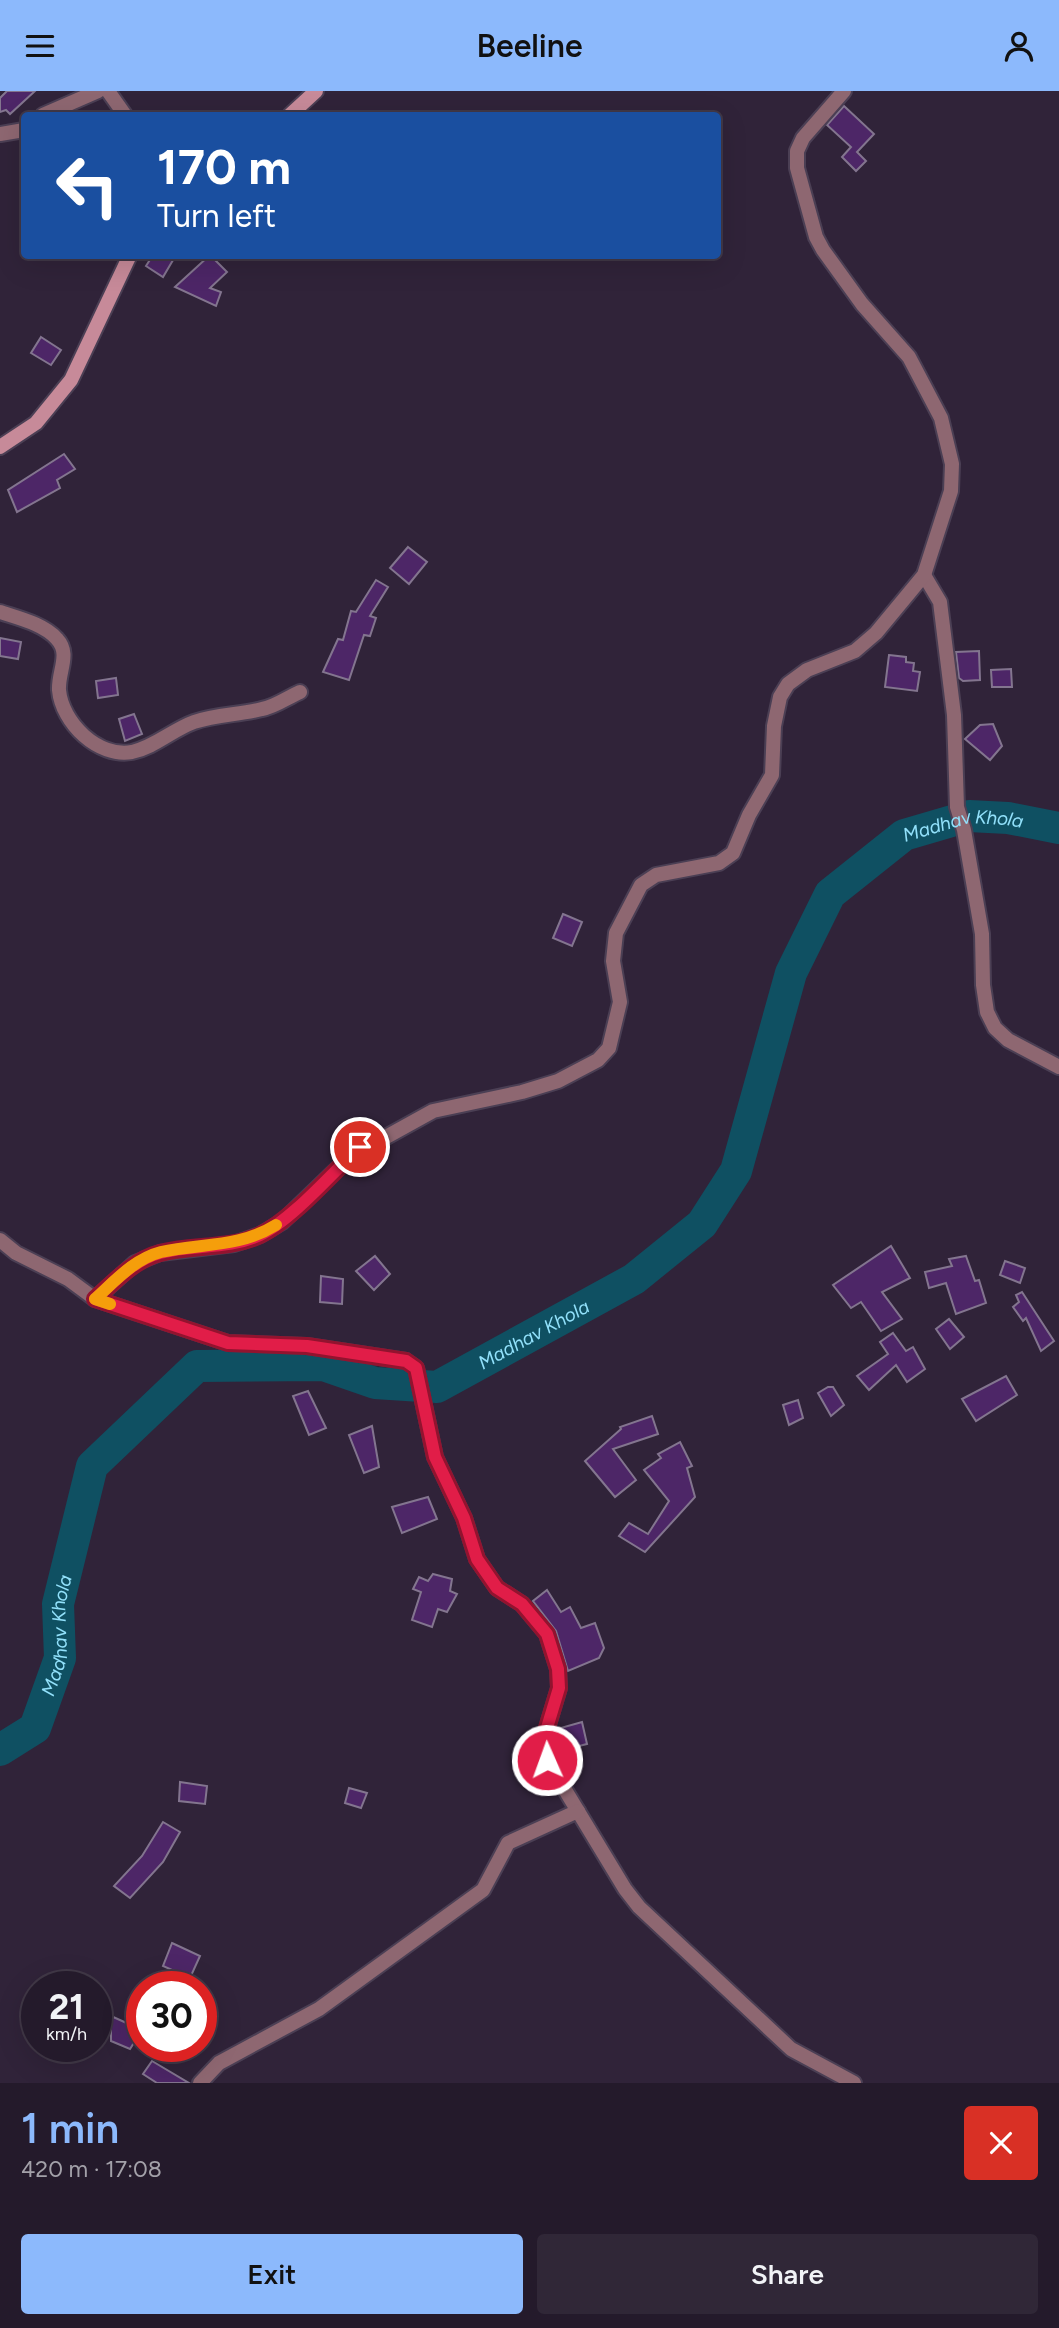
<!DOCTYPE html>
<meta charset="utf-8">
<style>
:root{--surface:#241a2b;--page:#302737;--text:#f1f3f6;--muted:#a3a1a9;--line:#413847;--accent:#8cb9fc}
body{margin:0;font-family:Figtree,sans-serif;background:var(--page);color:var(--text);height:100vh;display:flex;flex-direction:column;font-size:26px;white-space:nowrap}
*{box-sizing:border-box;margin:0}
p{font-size:23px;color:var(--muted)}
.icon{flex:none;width:38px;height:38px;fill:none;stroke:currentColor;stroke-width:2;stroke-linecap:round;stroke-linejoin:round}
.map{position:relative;height:1992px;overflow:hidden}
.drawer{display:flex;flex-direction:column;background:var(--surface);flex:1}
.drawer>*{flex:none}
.top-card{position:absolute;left:21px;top:21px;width:700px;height:147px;border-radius:7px;box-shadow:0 7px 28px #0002,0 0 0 2px var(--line);background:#1a4fa0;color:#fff;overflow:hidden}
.speed{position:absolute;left:21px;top:1880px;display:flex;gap:14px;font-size:35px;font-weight:700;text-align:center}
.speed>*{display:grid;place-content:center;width:91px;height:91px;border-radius:50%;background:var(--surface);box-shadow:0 7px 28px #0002,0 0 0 2px var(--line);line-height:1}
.speed small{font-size:18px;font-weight:400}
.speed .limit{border:10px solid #d22;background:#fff;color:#111}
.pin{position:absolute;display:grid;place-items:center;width:60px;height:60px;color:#fff;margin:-30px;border:4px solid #fff;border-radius:50%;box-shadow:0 2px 7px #0007}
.me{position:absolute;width:77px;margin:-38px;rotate:358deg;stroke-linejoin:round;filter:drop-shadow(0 0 5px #0008)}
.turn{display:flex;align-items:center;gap:24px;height:147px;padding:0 21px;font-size:32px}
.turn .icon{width:91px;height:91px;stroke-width:2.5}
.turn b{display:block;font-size:49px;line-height:60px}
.round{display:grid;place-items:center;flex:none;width:74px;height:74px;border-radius:7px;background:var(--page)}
.headline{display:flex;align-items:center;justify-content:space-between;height:119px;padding:0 21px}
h1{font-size:42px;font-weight:600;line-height:52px;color:var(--accent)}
.cta{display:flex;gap:14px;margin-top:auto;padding:14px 21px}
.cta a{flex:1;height:80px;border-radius:7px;background:var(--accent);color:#111;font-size:28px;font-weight:600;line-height:80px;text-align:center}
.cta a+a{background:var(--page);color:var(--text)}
header{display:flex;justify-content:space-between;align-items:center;height:91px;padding:0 21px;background:var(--accent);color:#111;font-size:32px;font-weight:600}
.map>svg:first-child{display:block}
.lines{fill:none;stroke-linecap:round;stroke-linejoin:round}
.river{stroke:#0f5062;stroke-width:32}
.building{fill:#4d2667;stroke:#83758f;stroke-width:2}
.street-casing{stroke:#4b3f54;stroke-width:18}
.secondary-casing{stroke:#4b3f54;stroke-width:18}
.street{stroke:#8e6771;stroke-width:14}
.secondary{stroke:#c78a99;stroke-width:14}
.route-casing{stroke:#92132f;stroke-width:18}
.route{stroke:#e11d48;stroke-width:12}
.slow{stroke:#f59e0b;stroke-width:12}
.labels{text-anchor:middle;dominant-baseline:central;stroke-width:7;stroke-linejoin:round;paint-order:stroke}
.water-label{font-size:19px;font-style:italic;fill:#92e1fb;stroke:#302339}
</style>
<header><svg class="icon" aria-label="menu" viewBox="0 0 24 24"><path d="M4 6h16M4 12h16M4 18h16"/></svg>Beeline<svg class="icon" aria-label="person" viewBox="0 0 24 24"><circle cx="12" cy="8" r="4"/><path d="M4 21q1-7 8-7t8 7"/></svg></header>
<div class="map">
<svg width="1059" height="1992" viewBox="0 0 1059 1992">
<rect width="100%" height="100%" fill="#302339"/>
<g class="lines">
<!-- river -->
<path class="river" id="s1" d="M 0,1659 L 35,1637 L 60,1567 L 58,1513 L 92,1375 L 197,1275 L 323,1274 L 375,1292 L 437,1296 L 634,1188 L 702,1133 L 736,1080 L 791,882 L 830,803 L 904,744 L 969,725 L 1008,727 L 1059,737"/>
</g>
<!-- building -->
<g class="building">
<path d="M 7,0 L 35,0 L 10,23 L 6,19 L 0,21 L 0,7 Z"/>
<path d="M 844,15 L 874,43 L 857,61 L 866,70 L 856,80 L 842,66 L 851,56 L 827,34 Z"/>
<path d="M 153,164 L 176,164 L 163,186 L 146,175 Z"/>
<path d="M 210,164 L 227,181 L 210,197 L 221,201 L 216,215 L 175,196 Z"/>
<path d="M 41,246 L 61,259 L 51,274 L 31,262 Z"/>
<path d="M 64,363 L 75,378 L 57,389 L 60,397 L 17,421 L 8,399 Z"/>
<path d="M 408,456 L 427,471 L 409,493 L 390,477 Z"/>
<path d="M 376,489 L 388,496 L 370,525 L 376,527 L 370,545 L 364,544 L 349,589 L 323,581 L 338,548 L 343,549 L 351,520 L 356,521 Z"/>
<path d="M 0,547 L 21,551 L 18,568 L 0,565 Z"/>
<path d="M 979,560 L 980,589 L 963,590 L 959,587 L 956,561 Z"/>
<path d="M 889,564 L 906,566 L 906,571 L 914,572 L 913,580 L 920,581 L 917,600 L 885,596 Z"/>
<path d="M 1011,578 L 1012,596 L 992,596 L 991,579 Z"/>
<path d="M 116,587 L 118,604 L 98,607 L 96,590 Z"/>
<path d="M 134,623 L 142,643 L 125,650 L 119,628 Z"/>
<path d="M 993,633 L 1002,655 L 990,669 L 965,648 L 980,634 Z"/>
<path d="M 563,823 L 582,831 L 572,855 L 553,847 Z"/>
<path d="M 891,1155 L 910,1187 L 882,1201 L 902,1228 L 881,1240 L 861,1211 L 851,1217 L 833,1194 Z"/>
<path d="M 375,1165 L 390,1183 L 374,1199 L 356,1180 Z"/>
<path d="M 966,1165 L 975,1190 L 979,1189 L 986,1212 L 956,1223 L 946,1192 L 929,1197 L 925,1181 L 952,1175 L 949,1168 Z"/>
<path d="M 1005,1170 L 1025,1177 L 1020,1192 L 1000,1184 Z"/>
<path d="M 321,1185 L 343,1188 L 342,1213 L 320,1211 Z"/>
<path d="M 1022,1201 L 1054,1250 L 1041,1260 L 1026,1227 L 1023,1230 L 1013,1216 L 1019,1211 L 1016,1204 Z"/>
<path d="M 949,1228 L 964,1246 L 950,1258 L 936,1238 Z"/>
<path d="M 893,1242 L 906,1260 L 913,1256 L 925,1278 L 907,1291 L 896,1274 L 869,1299 L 857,1285 L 888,1263 L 880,1251 Z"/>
<path d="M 1006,1285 L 1017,1304 L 976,1330 L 962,1308 Z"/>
<path d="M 828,1296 L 833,1296 L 844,1314 L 831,1325 L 818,1302 Z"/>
<path d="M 308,1300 L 326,1337 L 309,1344 L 293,1305 Z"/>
<path d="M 798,1309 L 803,1327 L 789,1334 L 783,1314 Z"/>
<path d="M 652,1325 L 658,1343 L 613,1358 L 636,1389 L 615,1406 L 585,1370 L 621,1338 L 620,1336 Z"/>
<path d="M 372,1335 L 379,1376 L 364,1382 L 349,1344 Z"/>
<path d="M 680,1351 L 692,1375 L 687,1377 L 695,1406 L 645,1461 L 619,1445 L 629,1432 L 648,1443 L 669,1410 L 644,1379 L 661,1367 L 658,1363 Z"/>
<path d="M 428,1406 L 437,1428 L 402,1442 L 392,1416 Z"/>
<path d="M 433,1483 L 452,1488 L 450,1500 L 457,1503 L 447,1521 L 438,1518 L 432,1536 L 412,1529 L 421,1501 L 413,1498 L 419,1486 L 428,1490 Z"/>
<path d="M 547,1499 L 561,1521 L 570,1516 L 581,1537 L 595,1532 L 604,1557 L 599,1567 L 568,1580 L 556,1540 L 533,1510 Z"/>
<path d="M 582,1631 L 587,1653 L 555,1661 L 553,1650 L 557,1638 Z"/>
<path d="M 180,1691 L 207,1695 L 205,1713 L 179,1710 Z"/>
<path d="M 349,1697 L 367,1702 L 361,1717 L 345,1712 Z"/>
<path d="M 163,1731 L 180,1741 L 163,1771 L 130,1807 L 114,1795 L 142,1765 Z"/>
<path d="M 172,1852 L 200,1865 L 190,1887 L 163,1875 Z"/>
<path d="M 111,1925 L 142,1939 L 130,1958 L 111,1950 Z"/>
<path d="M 152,1970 L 189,1992 L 157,1992 L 143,1983 Z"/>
</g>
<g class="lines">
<!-- street casing -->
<g class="street-casing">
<g id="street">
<path d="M 108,0 L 125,24"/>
<path d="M 43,24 L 98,0"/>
<path d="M 0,43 L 24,39"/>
<path d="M 924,484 L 940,511 L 954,624 L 957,716 L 964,739 L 982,843 L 983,894 L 987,921 L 995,937 L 1008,949 L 1059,976"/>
<path d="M 0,521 C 18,527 44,533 57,548 C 71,563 58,580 59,599 C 62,632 98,667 132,661 C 155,656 172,639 194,631 C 217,623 239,624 262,618 C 275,616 288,606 300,601"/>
<path d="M 0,1149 L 16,1162 L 68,1188 L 95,1208 L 228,1252 L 307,1255 L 406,1270 L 416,1277 L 435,1366 L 464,1427 L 477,1468 L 497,1497 L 522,1513 L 547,1543 L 558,1578 L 559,1597 L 543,1650 L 547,1669 L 625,1798 L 639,1816 L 791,1958 L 854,1992"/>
<path d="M 95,1208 L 135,1172 L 160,1162 L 234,1153 L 260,1144 L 282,1131 L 360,1056 L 386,1046 L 433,1020 L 522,1001 L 558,990 L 598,969 L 609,957 L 620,911 L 613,870 L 616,842 L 641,794 L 656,784 L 719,772 L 733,762 L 749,724 L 772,684 L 774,635 L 780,606 L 788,593 L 807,579 L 855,560 L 876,542 L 924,484 L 951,400 L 952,373 L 941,327 L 909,266 L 862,213 L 823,159 L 816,146 L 797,77 L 797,60 L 803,47 L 844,0"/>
<path d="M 200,1992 L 219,1972 L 319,1918 L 483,1799 L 508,1752 L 578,1720"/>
</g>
</g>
<!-- secondary casing -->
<g class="secondary-casing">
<g id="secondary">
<path d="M 290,24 L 316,0"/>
<path d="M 0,356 L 36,332 L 71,289 L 130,164"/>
</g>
</g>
<!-- street -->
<use href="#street" class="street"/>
<!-- secondary -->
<use href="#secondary" class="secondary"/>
</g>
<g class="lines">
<!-- route casing -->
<g class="route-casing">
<path id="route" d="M 360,1056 C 333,1081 292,1129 260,1144 C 228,1159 193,1153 160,1162 C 134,1169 115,1190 95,1208 L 228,1252 L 307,1255 L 406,1270 L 416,1277 L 435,1366 L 464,1427 L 477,1468 L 497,1497 L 522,1513 L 547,1543 L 558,1578 L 559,1597 L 543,1650 L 547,1669"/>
</g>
<!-- route -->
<use href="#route" class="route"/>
<!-- slow -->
<path class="slow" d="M 110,1213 L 95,1208 C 115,1190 134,1168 161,1161 C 201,1152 239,1157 276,1134"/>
</g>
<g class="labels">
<!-- water labels -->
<g class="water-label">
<text stroke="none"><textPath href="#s1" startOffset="1524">Madhav Khola</textPath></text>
<text stroke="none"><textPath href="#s1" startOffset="810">Madhav Khola</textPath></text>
<text stroke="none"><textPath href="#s1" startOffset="138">Madhav Khola</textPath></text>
</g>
</g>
</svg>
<div class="speed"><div>21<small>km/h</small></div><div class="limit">30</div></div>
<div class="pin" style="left:360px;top:1056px;background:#d93025"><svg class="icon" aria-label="arrive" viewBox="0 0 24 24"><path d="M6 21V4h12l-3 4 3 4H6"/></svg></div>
<svg class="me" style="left:547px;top:1669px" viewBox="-20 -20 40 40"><circle r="17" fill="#e11d48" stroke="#fff" stroke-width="3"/><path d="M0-11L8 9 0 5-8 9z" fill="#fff"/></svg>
<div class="top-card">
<div class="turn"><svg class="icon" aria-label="left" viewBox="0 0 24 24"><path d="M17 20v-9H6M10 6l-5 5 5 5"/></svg><div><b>170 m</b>Turn left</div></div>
</div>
</div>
<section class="drawer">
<div class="headline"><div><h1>1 min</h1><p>420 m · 17:08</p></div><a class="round" style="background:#d93025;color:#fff"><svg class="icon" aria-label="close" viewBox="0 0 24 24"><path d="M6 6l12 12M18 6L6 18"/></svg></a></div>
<div class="cta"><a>Exit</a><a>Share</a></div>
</section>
